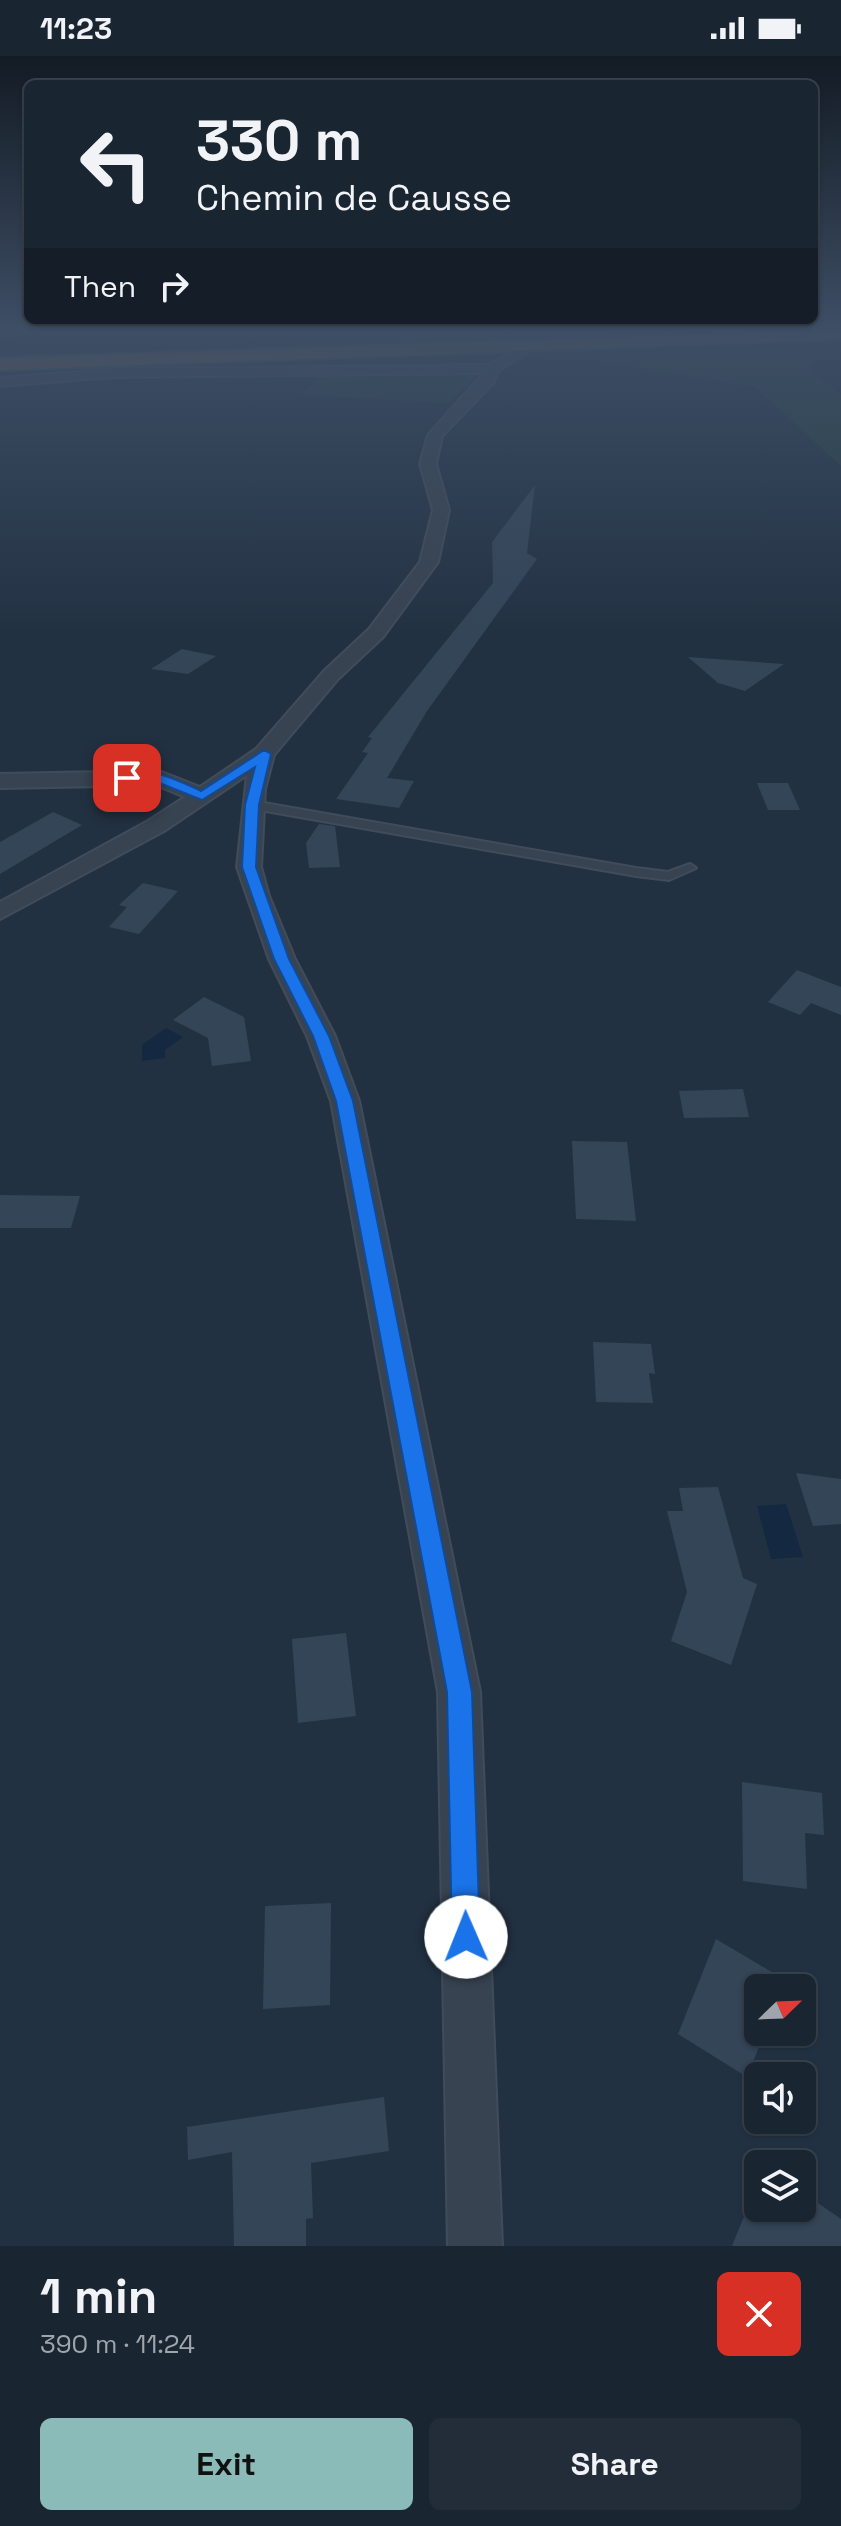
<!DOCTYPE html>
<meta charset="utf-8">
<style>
:root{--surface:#1a2532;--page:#232d3a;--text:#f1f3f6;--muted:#9fa5ac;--line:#38424d;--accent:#8bbbb9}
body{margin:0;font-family:"Space Grotesk",sans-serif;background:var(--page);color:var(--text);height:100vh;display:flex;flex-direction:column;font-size:30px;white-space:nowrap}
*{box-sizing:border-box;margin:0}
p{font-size:26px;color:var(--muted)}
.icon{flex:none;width:44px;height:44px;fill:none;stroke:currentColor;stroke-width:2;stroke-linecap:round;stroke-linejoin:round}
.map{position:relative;height:2190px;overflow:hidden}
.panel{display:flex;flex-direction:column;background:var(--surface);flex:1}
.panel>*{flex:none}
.top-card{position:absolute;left:24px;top:24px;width:794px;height:244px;border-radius:12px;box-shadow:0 2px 6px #0004,0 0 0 2px var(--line);background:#1a2532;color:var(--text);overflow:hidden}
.needle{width:52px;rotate:67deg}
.tools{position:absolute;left:744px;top:1918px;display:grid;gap:16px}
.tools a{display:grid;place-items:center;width:72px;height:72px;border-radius:12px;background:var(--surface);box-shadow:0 2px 6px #0004,0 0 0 2px var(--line);font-size:40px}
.pin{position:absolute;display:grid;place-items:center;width:68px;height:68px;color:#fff;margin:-34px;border-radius:16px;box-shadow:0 4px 12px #0006}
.me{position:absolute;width:88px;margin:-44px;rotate:359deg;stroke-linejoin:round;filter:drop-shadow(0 0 6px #0008)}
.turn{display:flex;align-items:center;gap:28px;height:168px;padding:0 40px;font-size:36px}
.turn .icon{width:104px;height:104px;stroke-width:2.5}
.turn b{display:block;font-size:56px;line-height:68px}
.then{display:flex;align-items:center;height:76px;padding:0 40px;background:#0003;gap:16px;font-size:30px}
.round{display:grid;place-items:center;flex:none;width:84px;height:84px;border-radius:12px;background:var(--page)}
.head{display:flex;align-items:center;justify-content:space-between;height:136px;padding:0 40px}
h1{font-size:48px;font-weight:600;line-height:60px}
.primary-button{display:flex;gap:16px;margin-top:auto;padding:16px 40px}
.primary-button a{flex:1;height:92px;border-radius:12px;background:var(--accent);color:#111;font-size:32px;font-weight:600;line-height:92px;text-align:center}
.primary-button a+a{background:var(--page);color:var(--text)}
.status{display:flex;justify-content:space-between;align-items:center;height:56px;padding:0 40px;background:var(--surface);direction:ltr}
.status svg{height:22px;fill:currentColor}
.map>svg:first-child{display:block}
.green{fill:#244043}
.water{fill:#142841}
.building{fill:#344558}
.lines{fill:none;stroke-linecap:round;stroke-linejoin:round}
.lane-casing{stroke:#404c5a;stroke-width:4}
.street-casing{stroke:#404c5a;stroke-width:4}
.highway-casing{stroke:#424e5c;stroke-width:4}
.lane{fill:#374351;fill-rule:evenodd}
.street{fill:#374351;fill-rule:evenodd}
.highway{fill:#786853;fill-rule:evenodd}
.route{fill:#1a73e8;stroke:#114b97;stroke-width:2}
</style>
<div class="status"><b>11:23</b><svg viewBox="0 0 49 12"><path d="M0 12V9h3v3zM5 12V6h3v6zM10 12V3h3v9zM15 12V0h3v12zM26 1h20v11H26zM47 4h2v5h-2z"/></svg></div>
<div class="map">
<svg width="841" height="2190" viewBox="0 0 841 2190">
<rect width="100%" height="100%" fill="#223142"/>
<!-- green -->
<g class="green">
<path d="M 817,296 L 810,315 L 841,338 L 841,410 L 755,331 L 596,305 Z"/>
<path d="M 481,316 L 448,347 L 300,339 L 322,319 Z"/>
</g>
<!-- water -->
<g class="water">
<path d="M 166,972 L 183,981 L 165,994 L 165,1002 L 142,1005 L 142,989 Z"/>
<path d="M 786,1448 L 803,1501 L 771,1503 L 757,1450 Z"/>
</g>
<!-- building -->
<g class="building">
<path d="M 535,429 L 527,497 L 537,503 L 427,655 L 387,722 L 414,725 L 399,752 L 336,743 L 368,697 L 362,696 L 372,682 L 368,681 L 493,527 L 492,486 Z"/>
<path d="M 182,593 L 216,600 L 188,618 L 151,613 Z"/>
<path d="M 688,601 L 784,608 L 745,635 L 718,627 Z"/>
<path d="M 757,727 L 788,727 L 800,754 L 768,754 Z"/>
<path d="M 53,756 L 82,769 L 0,818 L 0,786 Z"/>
<path d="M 319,768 L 335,770 L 340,811 L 309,812 L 306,787 Z"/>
<path d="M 143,827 L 178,835 L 139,878 L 109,871 L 127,851 L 119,849 Z"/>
<path d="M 797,914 L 841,931 L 841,959 L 811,947 L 800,959 L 768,946 Z"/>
<path d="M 204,941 L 244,961 L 251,1005 L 212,1010 L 208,982 L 173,964 Z"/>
<path d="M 743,1033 L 749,1061 L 684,1062 L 679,1035 Z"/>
<path d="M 572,1085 L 627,1086 L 636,1165 L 576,1163 Z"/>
<path d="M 0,1139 L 80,1140 L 71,1172 L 0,1172 Z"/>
<path d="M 593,1286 L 651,1288 L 655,1318 L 649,1317 L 653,1347 L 596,1346 Z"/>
<path d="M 796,1417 L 841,1423 L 841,1468 L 813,1470 Z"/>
<path d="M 718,1431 L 743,1522 L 757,1528 L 731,1609 L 671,1585 L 687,1536 L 667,1455 L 683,1455 L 679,1432 Z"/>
<path d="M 346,1577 L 356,1660 L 298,1667 L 292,1583 Z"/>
<path d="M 742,1726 L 822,1737 L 824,1779 L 805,1777 L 807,1833 L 743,1825 Z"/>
<path d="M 331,1847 L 330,1949 L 263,1953 L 265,1850 Z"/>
<path d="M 716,1883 L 785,1924 L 782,1932 L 758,1932 L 758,1976 L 765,1976 L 747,2021 L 678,1978 Z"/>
<path d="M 384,2041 L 389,2095 L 311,2107 L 313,2162 L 306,2163 L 306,2190 L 234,2190 L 232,2096 L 188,2104 L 187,2071 Z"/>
<path d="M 802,2136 L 841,2163 L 841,2190 L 732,2190 L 751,2143 L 758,2147 L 758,2152 L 802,2152 Z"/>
</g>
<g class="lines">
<!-- lane casing -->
<g class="lane-casing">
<path id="lane" d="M 252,745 L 636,812 L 668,816 L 690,808 L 696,812 L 669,824 L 636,820 L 248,752 L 246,749 Z"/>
</g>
<!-- street casing -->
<g class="street-casing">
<g id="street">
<path d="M 0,274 L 35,274 L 0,282 Z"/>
<path d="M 554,274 L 569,274 L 557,281 L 551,277 Z"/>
<path d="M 519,292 L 530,295 L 498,315 L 494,326 L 442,380 L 436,408 L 449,454 L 438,506 L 383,581 L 338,623 L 274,699 L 265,733 L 261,811 L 269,840 L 295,903 L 335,980 L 359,1045 L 480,1636 L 502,2190 L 448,2190 L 438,1636 L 331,1045 L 307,980 L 269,903 L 237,811 L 247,719 L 164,775 L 0,863 L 0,846 L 148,765 L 185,741 L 156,729 L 0,732 L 0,718 L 159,715 L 200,731 L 256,693 L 324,615 L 369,573 L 420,506 L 433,454 L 420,408 L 428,379 L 484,317 L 113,321 L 0,330 L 0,322 L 113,313 L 489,309 Z"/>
</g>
</g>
<!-- highway casing -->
<g class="highway-casing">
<path id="highway" d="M 841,274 L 841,283 L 0,314 L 0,302 Z"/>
</g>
<!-- lane -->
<use href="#lane" class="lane"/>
<!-- street -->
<use href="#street" class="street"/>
<!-- highway -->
<use href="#highway" class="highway"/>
</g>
<!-- sky -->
<linearGradient id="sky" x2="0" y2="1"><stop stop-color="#131b24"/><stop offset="0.47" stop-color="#3e4e65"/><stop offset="1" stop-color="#3e4e65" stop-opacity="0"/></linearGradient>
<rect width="841" height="580" fill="url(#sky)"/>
<!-- route -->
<path class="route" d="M 264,694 L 271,698 L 259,749 L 256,811 L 289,903 L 329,980 L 353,1045 L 472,1636 L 480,1881 L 476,1891 L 466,1896 L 456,1891 L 452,1881 L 447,1636 L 336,1045 L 313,980 L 274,903 L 242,811 L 245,749 L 255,711 L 202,744 L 157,726 L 127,726 L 120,722 C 143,706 179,725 201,735 Z"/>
</svg>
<div class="tools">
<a><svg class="needle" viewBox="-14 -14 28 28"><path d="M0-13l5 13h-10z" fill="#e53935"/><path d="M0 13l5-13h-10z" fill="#9fa5ac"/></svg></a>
<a><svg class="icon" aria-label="sound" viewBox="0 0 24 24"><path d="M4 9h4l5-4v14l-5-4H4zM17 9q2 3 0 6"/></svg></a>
<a><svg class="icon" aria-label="layers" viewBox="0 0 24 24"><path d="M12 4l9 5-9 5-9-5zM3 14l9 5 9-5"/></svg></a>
</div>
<div class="pin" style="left:127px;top:722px;background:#d93025"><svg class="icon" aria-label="arrive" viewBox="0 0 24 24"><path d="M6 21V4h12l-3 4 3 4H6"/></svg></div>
<svg class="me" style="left:466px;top:1881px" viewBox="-20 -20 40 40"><circle r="19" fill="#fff"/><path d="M0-13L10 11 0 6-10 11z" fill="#1a73e8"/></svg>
<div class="top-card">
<div class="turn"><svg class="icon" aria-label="left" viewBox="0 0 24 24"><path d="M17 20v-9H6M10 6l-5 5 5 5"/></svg><div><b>330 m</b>Chemin de Causse</div></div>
<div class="then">Then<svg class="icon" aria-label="right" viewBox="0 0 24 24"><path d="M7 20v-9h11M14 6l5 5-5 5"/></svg></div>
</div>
</div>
<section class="panel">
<div class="head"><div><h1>1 min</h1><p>390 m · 11:24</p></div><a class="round" style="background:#d93025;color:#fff"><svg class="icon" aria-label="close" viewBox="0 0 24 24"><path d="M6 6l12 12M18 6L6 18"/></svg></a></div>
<div class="primary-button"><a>Exit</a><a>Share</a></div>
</section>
